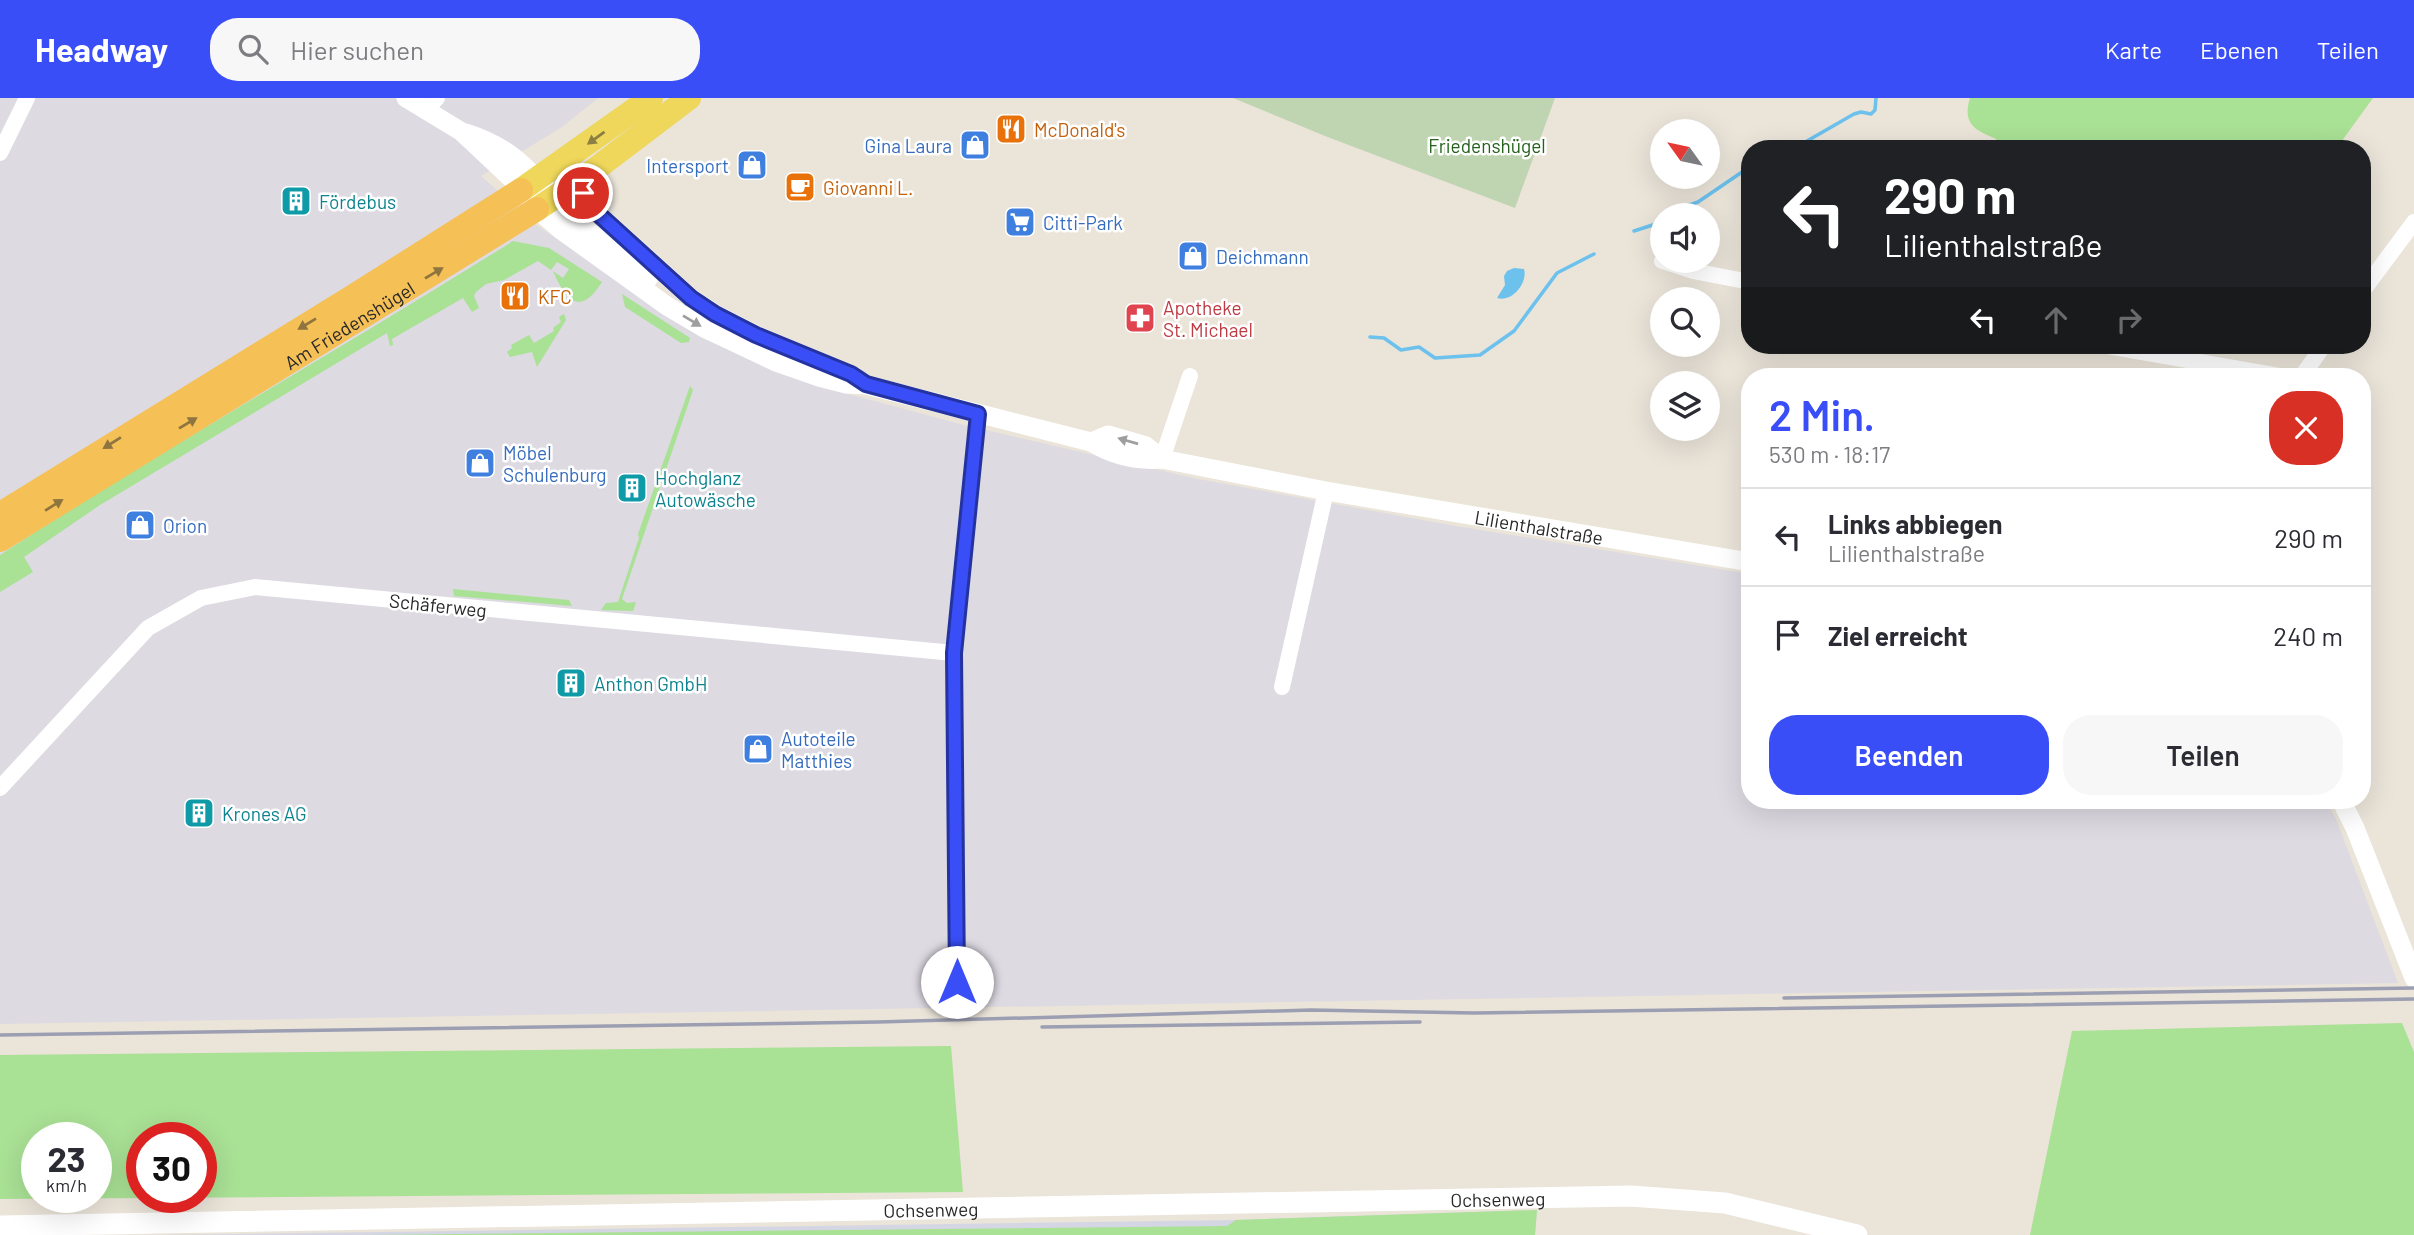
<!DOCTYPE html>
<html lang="de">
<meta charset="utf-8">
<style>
:root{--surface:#fff;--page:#f7f7f7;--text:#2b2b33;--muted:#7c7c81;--line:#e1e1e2;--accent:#394ef7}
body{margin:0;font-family:Barlow,sans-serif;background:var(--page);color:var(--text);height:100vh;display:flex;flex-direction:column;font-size:26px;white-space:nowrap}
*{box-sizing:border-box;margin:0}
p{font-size:23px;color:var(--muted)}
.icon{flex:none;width:38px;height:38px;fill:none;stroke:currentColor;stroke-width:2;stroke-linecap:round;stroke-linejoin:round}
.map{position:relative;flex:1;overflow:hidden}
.drawer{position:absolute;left:1741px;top:270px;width:630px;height:441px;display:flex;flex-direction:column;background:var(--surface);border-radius:28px;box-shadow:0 7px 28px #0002}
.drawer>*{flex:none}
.banner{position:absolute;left:1741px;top:42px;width:630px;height:214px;border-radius:28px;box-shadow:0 7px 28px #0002;background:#202124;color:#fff;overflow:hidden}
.needle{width:46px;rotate:303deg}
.tools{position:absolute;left:1650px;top:21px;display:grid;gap:14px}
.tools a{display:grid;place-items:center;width:70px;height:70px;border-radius:50%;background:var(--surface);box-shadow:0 7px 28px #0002;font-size:35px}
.speed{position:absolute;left:21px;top:1024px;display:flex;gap:14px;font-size:35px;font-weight:700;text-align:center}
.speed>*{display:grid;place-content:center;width:91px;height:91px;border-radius:50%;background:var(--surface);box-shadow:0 7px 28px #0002;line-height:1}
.speed small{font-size:18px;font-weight:400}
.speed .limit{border:10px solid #d22;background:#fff;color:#111}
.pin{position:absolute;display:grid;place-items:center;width:60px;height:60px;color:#fff;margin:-30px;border:4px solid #fff;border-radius:50%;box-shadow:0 2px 7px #0007}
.me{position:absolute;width:77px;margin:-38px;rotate:0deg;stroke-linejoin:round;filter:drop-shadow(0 0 5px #0008)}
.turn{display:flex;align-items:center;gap:24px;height:147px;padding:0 28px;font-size:32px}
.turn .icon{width:91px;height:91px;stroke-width:2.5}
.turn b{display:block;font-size:49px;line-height:60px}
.lanes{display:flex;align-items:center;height:66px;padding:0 28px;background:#0003;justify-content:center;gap:35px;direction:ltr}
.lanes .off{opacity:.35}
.round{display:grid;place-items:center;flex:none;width:74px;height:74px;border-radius:28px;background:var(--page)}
.summary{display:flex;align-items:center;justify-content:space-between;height:119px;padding:0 28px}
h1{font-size:42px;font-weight:600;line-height:52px;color:var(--accent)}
.action{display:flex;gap:14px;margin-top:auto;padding:14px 28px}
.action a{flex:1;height:80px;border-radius:28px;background:var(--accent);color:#fff;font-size:28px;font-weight:600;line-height:80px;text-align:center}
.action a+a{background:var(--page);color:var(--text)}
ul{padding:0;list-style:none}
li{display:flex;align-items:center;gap:21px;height:98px;padding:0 28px;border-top:2px solid var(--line)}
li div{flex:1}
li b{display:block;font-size:26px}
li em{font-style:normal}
header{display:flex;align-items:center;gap:42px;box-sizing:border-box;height:98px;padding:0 35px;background:var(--accent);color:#fff}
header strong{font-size:33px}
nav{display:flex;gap:38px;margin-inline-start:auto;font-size:24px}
.search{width:490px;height:63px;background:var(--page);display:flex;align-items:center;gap:18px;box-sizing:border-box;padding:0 24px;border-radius:28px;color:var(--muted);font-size:26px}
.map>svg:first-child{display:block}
.industrial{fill:#dddae2}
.airport{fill:#d5d6e3}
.green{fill:#a9e195;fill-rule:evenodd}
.cemetery{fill:#bfd4b0}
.water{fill:#6cc1ed}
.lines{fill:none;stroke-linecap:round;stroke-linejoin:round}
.stream{stroke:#6cc1ed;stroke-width:3.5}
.minor{stroke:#fff;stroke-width:16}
.tertiary{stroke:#fff;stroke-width:19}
.secondary{stroke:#fff;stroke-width:21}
.primary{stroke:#eed75a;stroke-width:24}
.trunk{stroke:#f5c056;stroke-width:24}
.rail{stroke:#9c9eb2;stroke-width:3.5}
.oneway{fill:#8b8041}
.oneway2{fill:#8e743f}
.oneway3{fill:#9e9e9e}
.route-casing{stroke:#2533a1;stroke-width:18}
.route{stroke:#394ef7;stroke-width:12}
.labels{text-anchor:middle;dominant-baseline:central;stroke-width:5;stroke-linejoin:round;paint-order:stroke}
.food-label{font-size:19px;fill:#c56008;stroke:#fff;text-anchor:start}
.shop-label{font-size:19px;fill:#366cbe;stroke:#fff;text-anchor:start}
.park-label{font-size:19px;fill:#23621a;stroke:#fff}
.culture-label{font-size:19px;fill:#0d838f;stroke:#fff;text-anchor:start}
.health-label{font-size:19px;fill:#be3a42;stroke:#fff;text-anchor:start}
.street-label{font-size:19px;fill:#282828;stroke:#fff}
</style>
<header>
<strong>Headway</strong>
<div class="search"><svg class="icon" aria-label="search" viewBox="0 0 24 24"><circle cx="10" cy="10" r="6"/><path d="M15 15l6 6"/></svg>Hier suchen</div>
<nav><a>Karte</a><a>Ebenen</a><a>Teilen</a></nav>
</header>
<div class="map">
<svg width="2414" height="1137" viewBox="0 0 2414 1137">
<rect width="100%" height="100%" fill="#eae4d9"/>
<!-- industrial -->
<path class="industrial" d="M 0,0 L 598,0 L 562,29 L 481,78 L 535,126 L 705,241 L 811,286 L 964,327 L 1198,381 L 1450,427 L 1750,476 L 1750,702 L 2325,702 L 2336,721 L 2398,885 L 0,926 Z"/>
<!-- airport -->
<path class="airport" d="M 1537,1112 L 1535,1137 L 166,1137 L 1236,1122 Z"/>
<!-- green -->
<g class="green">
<path d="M 1970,0 L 2373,0 L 2336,51 L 1995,51 L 1996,41 C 1975,32 1962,26 1970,0 Z"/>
<path d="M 513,143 L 549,150 L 602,184 C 580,219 566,203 553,173 L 563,180 L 569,171 L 557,164 L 551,172 L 538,163 L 504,182 L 486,186 L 476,194 L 474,198 L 479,210 L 472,214 L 463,200 L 392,241 L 393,247 L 390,248 L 387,235 L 100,407 L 24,459 L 33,474 L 0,494 L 0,457 C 168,348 343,250 513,143 Z"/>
<path d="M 622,196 L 690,240 L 689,244 L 681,245 L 625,209 Z"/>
<path d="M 564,216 L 566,222 L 537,269 L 532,254 L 510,259 L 507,254 L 512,250 L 511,247 L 529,237 L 534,245 L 554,233 L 553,230 L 561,224 L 559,219 Z"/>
<path d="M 690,288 L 693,292 L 622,501 L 627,505 L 636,504 L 633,513 L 601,512 L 606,505 L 618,504 L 639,440 L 638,436 Z"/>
<path d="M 453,491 L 569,502 L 572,508 L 454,498 Z"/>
<path d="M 2402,925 L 2414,954 L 2414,1137 L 2030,1137 L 2072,933 Z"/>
<path d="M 951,948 L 963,1094 L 0,1101 L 0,957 ZM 37,1040 L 96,1040 L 96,1099 L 37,1099 ZM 142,1040 L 201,1040 L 201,1099 L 142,1099 Z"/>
<path d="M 1537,1112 L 1535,1137 L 363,1137 L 1227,1128 L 1236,1122 Z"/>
</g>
<!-- cemetery -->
<path class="cemetery" d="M 1233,0 L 1555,0 L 1515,110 L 1325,38 Z"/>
<!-- water -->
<path class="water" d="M 1514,170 L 1524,171 C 1528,185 1512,205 1497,200 L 1505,187 L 1504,178 L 1507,173 Z"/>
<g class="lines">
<!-- stream -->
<g class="stream">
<path d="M 1782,51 L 1797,47 L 1798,51"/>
<path d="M 1805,51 L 1807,43 L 1854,16 L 1861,14 L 1871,16 L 1875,12 L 1876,0"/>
<path d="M 1672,117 L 1678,111 L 1698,104 L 1745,72 L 1750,72"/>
<path d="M 1634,133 L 1662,124"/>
<path d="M 1370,239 L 1384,240 L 1401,252 L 1419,249 L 1435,260 L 1480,257 L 1514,233 L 1557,175 L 1594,156"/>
</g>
<!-- minor -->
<g class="minor">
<path d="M 426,11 L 437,0"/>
<path d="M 0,55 L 27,0"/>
<path d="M 1662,163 L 1693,173 L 1750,184"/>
<path d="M 2362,194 L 2414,124"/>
<path d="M 2102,247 L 2279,278"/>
<path d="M 2302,278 L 2324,247"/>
<path d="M 1162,361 L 1190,278"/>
<path d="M 1282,589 L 1326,393"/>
<path d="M 0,690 L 148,530 L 201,500 L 255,489 L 954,555"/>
<path d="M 957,884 L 954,555 L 978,316"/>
</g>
<!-- tertiary -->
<g class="tertiary">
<path id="s1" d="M 406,0 L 462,34 L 512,81 L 537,111 L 561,132 L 667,208 L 706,231 L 776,264 L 819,279 L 846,286 L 866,287 L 1091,344 C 1112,357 1137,363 1162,361 L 1326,393 L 1750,464"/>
<path d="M 466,35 C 519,52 532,78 568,114 C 592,138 621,161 648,181"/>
<path d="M 581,82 L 583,95 L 595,113 L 691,200 L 715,216 L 756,237 L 854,278"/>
<path d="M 1091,344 L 1108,337 L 1146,348 L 1162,361"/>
<path d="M 2341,702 L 2355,730 L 2414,880"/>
</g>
<!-- secondary -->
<path class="secondary" id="s2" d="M 0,1128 L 1631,1098 L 1725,1105 L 1857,1137"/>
<!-- primary -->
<g class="primary">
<path d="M 521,92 L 651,0"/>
<path d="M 537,111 L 581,82 L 689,0"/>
</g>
<!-- trunk -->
<g class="trunk">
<path d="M 0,416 L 352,199 L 521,92"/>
<path id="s3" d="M 0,442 L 537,111"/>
</g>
<!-- rail -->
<g class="rail">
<path d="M 1784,900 L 2414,890"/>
<path d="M 1042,929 L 1420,924"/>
<path d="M 0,937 L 878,924 L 1311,912 L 1474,915 L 2414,901"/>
</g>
</g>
<!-- one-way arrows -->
<defs><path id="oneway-solid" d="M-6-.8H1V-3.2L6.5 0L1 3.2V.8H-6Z" transform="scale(1.75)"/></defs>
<use class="oneway" href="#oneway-solid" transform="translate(596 40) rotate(144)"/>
<g class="oneway2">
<use href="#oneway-solid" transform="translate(434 175) rotate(-31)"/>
<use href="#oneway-solid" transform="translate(307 226) rotate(149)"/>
<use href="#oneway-solid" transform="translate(188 325) rotate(-31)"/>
<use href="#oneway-solid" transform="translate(112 345) rotate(148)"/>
<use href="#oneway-solid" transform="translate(54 407) rotate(-32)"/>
</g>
<g class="oneway3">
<use href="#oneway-solid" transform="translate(692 223) rotate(31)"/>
<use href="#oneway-solid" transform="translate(1128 343) rotate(-164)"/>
</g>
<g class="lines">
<!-- route casing -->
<g class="route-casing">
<path id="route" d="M 583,95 L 595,113 L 691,200 L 715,216 L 756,237 L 851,276 L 866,286 L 978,316 L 954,555 L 957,884"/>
</g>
<!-- route -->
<use href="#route" class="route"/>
</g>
<!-- icons -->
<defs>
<g id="restaurant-square" transform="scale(1.575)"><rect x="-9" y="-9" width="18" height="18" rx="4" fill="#e8710a" stroke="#fff"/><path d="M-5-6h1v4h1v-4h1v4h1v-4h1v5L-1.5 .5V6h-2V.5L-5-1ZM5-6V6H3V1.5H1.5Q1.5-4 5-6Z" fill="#fff"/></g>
<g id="shop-square" transform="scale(1.575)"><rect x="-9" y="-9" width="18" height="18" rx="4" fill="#3f7fe0" stroke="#fff"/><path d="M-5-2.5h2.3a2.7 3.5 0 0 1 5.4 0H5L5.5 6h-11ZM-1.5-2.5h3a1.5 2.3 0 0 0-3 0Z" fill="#fff"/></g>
<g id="cafe-square" transform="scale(1.575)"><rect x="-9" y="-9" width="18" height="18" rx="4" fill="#e8710a" stroke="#fff"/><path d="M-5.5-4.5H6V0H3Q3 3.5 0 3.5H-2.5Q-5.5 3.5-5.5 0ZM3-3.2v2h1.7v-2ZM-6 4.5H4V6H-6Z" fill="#fff"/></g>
<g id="building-square" transform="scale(1.575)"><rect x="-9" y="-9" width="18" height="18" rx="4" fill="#0f9aa8" stroke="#fff"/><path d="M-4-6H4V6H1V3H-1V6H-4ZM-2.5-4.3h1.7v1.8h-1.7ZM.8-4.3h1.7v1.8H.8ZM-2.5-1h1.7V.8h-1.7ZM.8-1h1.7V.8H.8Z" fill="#fff"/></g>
<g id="supermarket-square" transform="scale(1.575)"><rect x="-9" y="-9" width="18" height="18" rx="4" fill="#3f7fe0" stroke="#fff"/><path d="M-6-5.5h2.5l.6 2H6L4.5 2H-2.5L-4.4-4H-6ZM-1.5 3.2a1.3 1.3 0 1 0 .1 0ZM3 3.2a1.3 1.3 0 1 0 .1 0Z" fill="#fff"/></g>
<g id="pharmacy-square" transform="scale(1.575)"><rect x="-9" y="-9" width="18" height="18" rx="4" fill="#e0444e" stroke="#fff"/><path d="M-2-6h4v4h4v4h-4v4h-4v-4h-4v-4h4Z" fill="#fff"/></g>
</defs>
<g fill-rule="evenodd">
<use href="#restaurant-square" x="1011" y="31"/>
<use href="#shop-square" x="975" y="47"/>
<use href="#shop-square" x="752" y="67"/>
<use href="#cafe-square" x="800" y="89"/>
<use href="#building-square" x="296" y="103"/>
<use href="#supermarket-square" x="1020" y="124"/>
<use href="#shop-square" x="1193" y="158"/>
<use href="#restaurant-square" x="515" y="198"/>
<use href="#pharmacy-square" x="1140" y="220"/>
<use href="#shop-square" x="480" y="365"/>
<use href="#building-square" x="632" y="390"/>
<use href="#shop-square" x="140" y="427"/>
<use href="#building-square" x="571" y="585"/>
<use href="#shop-square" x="758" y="651"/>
<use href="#building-square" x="199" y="715"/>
</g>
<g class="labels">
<!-- food labels -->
<g class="food-label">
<text x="1034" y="31">McDonald's</text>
<text x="823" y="89">Giovanni L.</text>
<text x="538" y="198">KFC</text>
</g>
<!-- shop labels -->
<g class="shop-label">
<text x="952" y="47" text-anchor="end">Gina Laura</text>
<text x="729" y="67" text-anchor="end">Intersport</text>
<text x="1043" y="124">Citti-Park</text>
<text x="1216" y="158">Deichmann</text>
<text x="503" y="354">Möbel<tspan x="503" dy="22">Schulenburg</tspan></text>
<text x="163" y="427">Orion</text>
<text x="781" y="640">Autoteile<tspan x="781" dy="22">Matthies</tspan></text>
</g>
<!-- park labels -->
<g class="park-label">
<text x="1487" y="47">Friedenshügel</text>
</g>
<!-- culture labels -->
<g class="culture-label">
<text x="319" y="103">Fördebus</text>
<text x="655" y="379">Hochglanz<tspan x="655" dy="22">Autowäsche</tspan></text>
<text x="594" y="585">Anthon GmbH</text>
<text x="222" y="715">Krones AG</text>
</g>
<!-- health labels -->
<g class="health-label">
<text x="1163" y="209">Apotheke<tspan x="1163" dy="22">St. Michael</tspan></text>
</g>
<!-- street labels -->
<g class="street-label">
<text stroke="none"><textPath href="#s3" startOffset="410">Am Friedenshügel</textPath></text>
<text stroke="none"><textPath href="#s1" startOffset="1241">Lilienthalstraße</textPath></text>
<text transform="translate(438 507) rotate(6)">Schäferweg</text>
<text stroke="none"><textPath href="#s2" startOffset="1498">Ochsenweg</textPath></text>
<text stroke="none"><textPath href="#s2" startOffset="931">Ochsenweg</textPath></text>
</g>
</g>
</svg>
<div class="tools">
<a><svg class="needle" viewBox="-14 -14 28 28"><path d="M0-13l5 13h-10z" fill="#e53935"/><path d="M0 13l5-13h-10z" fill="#7c7c81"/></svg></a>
<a><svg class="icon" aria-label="sound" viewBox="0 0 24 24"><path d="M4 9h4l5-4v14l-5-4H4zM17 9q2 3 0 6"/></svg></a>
<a><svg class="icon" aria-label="search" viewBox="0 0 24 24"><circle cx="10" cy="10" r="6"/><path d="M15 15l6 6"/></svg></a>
<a><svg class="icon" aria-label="layers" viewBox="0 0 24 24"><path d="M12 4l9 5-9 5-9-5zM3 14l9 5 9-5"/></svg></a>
</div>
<div class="speed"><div>23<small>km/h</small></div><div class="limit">30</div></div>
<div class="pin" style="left:583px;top:95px;background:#d93025"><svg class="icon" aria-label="arrive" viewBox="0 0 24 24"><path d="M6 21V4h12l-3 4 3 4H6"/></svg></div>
<svg class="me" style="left:957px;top:884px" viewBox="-20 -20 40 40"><circle r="19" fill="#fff"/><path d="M0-13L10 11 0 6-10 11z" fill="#394ef7"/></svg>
<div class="banner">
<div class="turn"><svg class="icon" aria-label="left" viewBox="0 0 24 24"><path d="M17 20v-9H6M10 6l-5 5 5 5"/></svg><div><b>290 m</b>Lilienthalstraße</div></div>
<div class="lanes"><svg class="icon" aria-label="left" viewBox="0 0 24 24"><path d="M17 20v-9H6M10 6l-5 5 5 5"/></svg><svg class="icon off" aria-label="ahead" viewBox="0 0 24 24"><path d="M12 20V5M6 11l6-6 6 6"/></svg><svg class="icon off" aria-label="right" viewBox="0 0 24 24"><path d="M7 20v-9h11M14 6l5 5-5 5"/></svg></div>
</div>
<section class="drawer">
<div class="summary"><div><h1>2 Min.</h1><p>530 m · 18:17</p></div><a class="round" style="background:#d93025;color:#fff"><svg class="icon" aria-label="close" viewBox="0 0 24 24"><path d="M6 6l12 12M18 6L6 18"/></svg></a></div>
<ul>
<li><svg class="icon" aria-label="left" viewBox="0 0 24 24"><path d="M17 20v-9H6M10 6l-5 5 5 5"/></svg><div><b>Links abbiegen</b><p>Lilienthalstraße</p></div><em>290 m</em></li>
<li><svg class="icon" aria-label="arrive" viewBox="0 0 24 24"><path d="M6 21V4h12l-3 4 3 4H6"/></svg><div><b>Ziel erreicht</b></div><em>240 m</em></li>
</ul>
<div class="action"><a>Beenden</a><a>Teilen</a></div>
</section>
</div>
